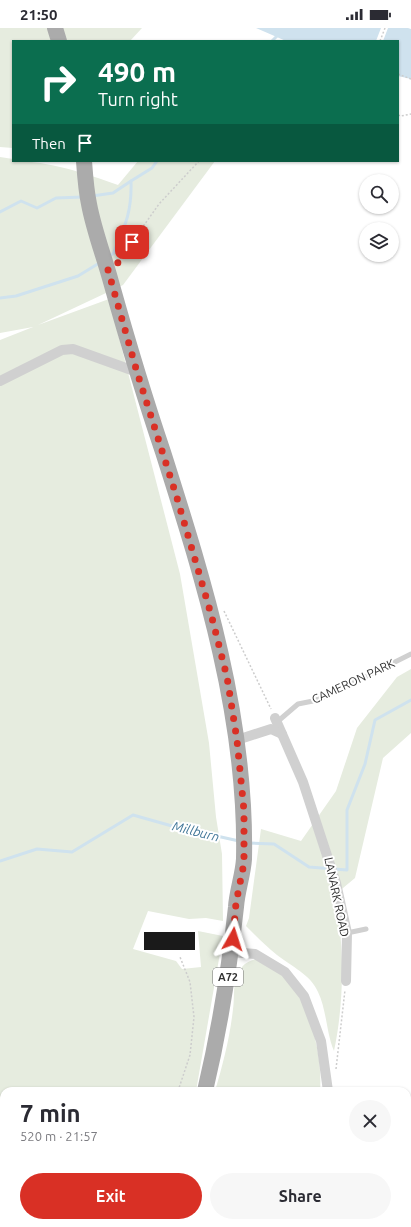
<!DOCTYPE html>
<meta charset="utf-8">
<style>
:root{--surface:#fff;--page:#f7f7f7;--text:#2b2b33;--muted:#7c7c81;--accent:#d93025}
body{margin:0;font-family:Ubuntu,sans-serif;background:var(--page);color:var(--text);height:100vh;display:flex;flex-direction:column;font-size:15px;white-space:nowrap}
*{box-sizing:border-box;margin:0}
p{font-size:13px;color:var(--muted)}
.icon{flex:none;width:22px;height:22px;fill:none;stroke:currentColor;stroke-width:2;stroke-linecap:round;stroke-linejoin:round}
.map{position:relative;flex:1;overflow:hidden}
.drawer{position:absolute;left:0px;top:1059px;width:411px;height:140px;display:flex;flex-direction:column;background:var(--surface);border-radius:12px 12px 0 0;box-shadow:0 1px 3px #0004}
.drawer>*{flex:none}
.top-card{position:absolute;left:12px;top:12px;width:387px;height:122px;border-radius:0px;box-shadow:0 1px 3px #0004;background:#0b6e4f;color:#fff;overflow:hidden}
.controls{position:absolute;left:359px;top:146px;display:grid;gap:8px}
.controls a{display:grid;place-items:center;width:40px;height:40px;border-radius:50%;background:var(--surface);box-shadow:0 1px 3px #0004;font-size:20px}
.pin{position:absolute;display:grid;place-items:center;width:34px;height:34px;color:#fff;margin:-17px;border-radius:8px;box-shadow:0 2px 6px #0006}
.me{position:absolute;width:44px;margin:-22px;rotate:6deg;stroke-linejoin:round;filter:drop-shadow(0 0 3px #0008)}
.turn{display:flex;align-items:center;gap:14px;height:84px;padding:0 20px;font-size:18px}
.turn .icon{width:52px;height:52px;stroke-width:2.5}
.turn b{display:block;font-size:28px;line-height:34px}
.then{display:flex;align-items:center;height:38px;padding:0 20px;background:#0003;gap:8px;font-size:15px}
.round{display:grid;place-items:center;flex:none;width:42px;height:42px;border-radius:21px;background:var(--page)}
.head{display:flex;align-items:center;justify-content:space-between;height:68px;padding:0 20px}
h1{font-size:24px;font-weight:700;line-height:30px}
.button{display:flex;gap:8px;margin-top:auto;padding:8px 20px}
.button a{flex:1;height:46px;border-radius:24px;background:var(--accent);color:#fff;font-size:16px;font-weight:700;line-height:46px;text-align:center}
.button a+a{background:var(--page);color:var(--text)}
.status{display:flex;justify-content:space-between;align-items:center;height:28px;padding:0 20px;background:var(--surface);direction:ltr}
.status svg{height:11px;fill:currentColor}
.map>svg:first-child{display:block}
.green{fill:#e6ecdf}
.water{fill:#cfe2ee}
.pier{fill:#fff}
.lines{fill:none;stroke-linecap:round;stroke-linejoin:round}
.stream{stroke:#cfe2ee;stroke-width:3}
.building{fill:#1a1a1a}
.path{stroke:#cdcdcd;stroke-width:1.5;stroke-dasharray:2 2;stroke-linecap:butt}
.lane{stroke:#d0d0d0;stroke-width:5}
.street{stroke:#d0d0d0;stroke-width:10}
.primary{stroke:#ababab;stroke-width:16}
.route{stroke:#d93025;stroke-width:7;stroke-dasharray:0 12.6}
.labels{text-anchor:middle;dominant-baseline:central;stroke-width:4;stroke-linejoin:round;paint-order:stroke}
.shield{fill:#fff;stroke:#707070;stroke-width:1}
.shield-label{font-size:11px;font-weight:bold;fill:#333}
.street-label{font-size:12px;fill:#333;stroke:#fff}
.water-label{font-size:13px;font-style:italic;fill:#3f7597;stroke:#fff}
</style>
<div class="status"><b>21:50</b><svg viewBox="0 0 49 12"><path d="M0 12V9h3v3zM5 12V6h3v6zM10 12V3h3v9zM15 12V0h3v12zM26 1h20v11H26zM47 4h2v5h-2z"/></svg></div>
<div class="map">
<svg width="411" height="1199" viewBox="0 0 411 1199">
<rect width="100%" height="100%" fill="#fff"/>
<!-- green -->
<g class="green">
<path d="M 0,0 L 142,0 L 130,13 L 13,13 L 13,120 L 0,119 Z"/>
<path d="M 0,129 L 13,131 L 13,133 C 50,133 84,145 118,157 L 138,133 L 215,133 L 123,257 L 38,297 L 109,271 L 180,546 L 209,715 L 216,789 L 222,826 L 223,893 L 206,890 L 189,891 L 148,883 L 133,921 L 176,933 L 182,941 L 201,939 L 198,903 L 223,908 L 196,1063 L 4,1063 L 4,1195 L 154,1195 L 152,1199 L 0,1199 L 0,312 L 33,299 L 0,305 Z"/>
<path d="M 411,641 L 411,705 L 383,730 L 355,850 L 331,870 C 334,881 339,892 340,903 C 344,942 342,985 334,1023 C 326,1004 327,983 318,964 C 311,947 291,938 277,927 C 266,918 256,908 246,898 L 249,890 L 261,801 L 301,813 L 336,763 L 357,700 L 397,649 Z"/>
<path d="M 258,931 C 265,936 275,940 282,946 C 309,971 323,1027 320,1063 L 215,1063 C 223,1036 230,1009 233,981 C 235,969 232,952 240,942 C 244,935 251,932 258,931 Z"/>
<path d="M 171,1195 L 308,1195 L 307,1199 L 170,1199 Z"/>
</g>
<!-- water -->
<path class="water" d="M 256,0 L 408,0 L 411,1 L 411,51 L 398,48 L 398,13 L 286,13 Z"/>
<!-- pier -->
<path class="pier" d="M 381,0 L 388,0 L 383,13 L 376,13 Z"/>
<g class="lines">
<!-- stream -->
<g class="stream">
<path d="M 272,13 L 278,7"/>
<path d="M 92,168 L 113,165 L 131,153"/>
<path d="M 0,184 L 21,173 L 37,180 L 56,170 L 83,169"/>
<path d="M 109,228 L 113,226 C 125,198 132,184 131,153 L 152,140 L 157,133"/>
<path d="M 0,270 L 16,268 L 78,248 L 101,234"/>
<path d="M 248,815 L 274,816 L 309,839 L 347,842 L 347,782 L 365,736 L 375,692 L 411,672"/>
<path d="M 0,833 L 37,821 L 72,824 L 133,787 L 172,798 L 239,813"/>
</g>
</g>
<!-- building -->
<rect class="building" x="144" y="904" width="51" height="18"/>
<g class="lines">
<!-- path -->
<g class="path">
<path d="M 380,13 L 385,0"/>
<path d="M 398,46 L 411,51"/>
<path d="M 398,87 L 401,88 L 411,86"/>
<path d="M 118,234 L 159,176 L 199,133"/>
<path d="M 224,583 L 271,681"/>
<path d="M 336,1041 L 345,962"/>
<path d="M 178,1063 L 190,1027 L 194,989 L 190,954 L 180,929"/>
</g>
<!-- lane -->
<g class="lane">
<path d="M 277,694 L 298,676 L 313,673 L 329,667 L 411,626"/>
<path d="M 347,905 L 366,901"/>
</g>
<!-- street -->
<g class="street">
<path d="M 0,353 L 62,322 L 73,321 L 137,344"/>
<path d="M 275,690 L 303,754 L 336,855 L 347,905 L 346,953"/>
<path d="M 237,712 L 271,701 L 282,706"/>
<path d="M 231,924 L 255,926 L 285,944 L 304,968 L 321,1013 L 328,1063"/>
<path d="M 320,1199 L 320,1195"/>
</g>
<!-- primary -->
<g class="primary">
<path d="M 55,0 L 59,13"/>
<path d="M 84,133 C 85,147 86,162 89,176 C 94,203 104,228 111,254 C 127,311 144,368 163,424 C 205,556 247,691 244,831 C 243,847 237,863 236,879 C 229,943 220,1000 205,1063"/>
<path d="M 159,1199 L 160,1195"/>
</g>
</g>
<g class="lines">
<!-- route -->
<path class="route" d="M 132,214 L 115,239 L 108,242 L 137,344 L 177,470 L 211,586 L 227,649 L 237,712 L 244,783 L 244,835 L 236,875 L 233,911"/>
</g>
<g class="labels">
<!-- shield labels -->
<rect class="shield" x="213" y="940" width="30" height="18" rx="3"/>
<g class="shield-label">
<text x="228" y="949">A72</text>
</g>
<!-- street labels -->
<g class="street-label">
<text transform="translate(353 653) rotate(-25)">CAMERON PARK</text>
<text transform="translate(337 869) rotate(78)">LANARK ROAD</text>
</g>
<!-- water labels -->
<g class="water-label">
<text transform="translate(196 803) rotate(14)">Millburn</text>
</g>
</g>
</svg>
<div class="controls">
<a><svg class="icon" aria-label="search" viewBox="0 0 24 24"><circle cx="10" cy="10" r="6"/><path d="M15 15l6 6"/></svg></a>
<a><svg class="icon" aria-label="layers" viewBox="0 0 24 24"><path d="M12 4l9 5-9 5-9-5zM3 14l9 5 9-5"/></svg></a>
</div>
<div class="pin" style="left:132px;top:214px;background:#d93025"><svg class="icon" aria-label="arrive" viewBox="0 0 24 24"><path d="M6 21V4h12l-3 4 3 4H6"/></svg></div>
<svg class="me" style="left:233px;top:911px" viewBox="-20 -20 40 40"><path d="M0-17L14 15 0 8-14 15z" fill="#d93025" stroke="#fff" stroke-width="4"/></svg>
<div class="top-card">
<div class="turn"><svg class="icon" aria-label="right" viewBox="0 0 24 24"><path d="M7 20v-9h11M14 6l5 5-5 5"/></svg><div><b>490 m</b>Turn right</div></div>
<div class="then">Then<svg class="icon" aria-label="arrive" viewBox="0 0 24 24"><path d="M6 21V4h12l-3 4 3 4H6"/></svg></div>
</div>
<section class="drawer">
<div class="head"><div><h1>7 min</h1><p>520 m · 21:57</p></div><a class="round"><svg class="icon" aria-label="close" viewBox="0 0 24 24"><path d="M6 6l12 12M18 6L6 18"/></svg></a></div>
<div class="button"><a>Exit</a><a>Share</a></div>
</section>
</div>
